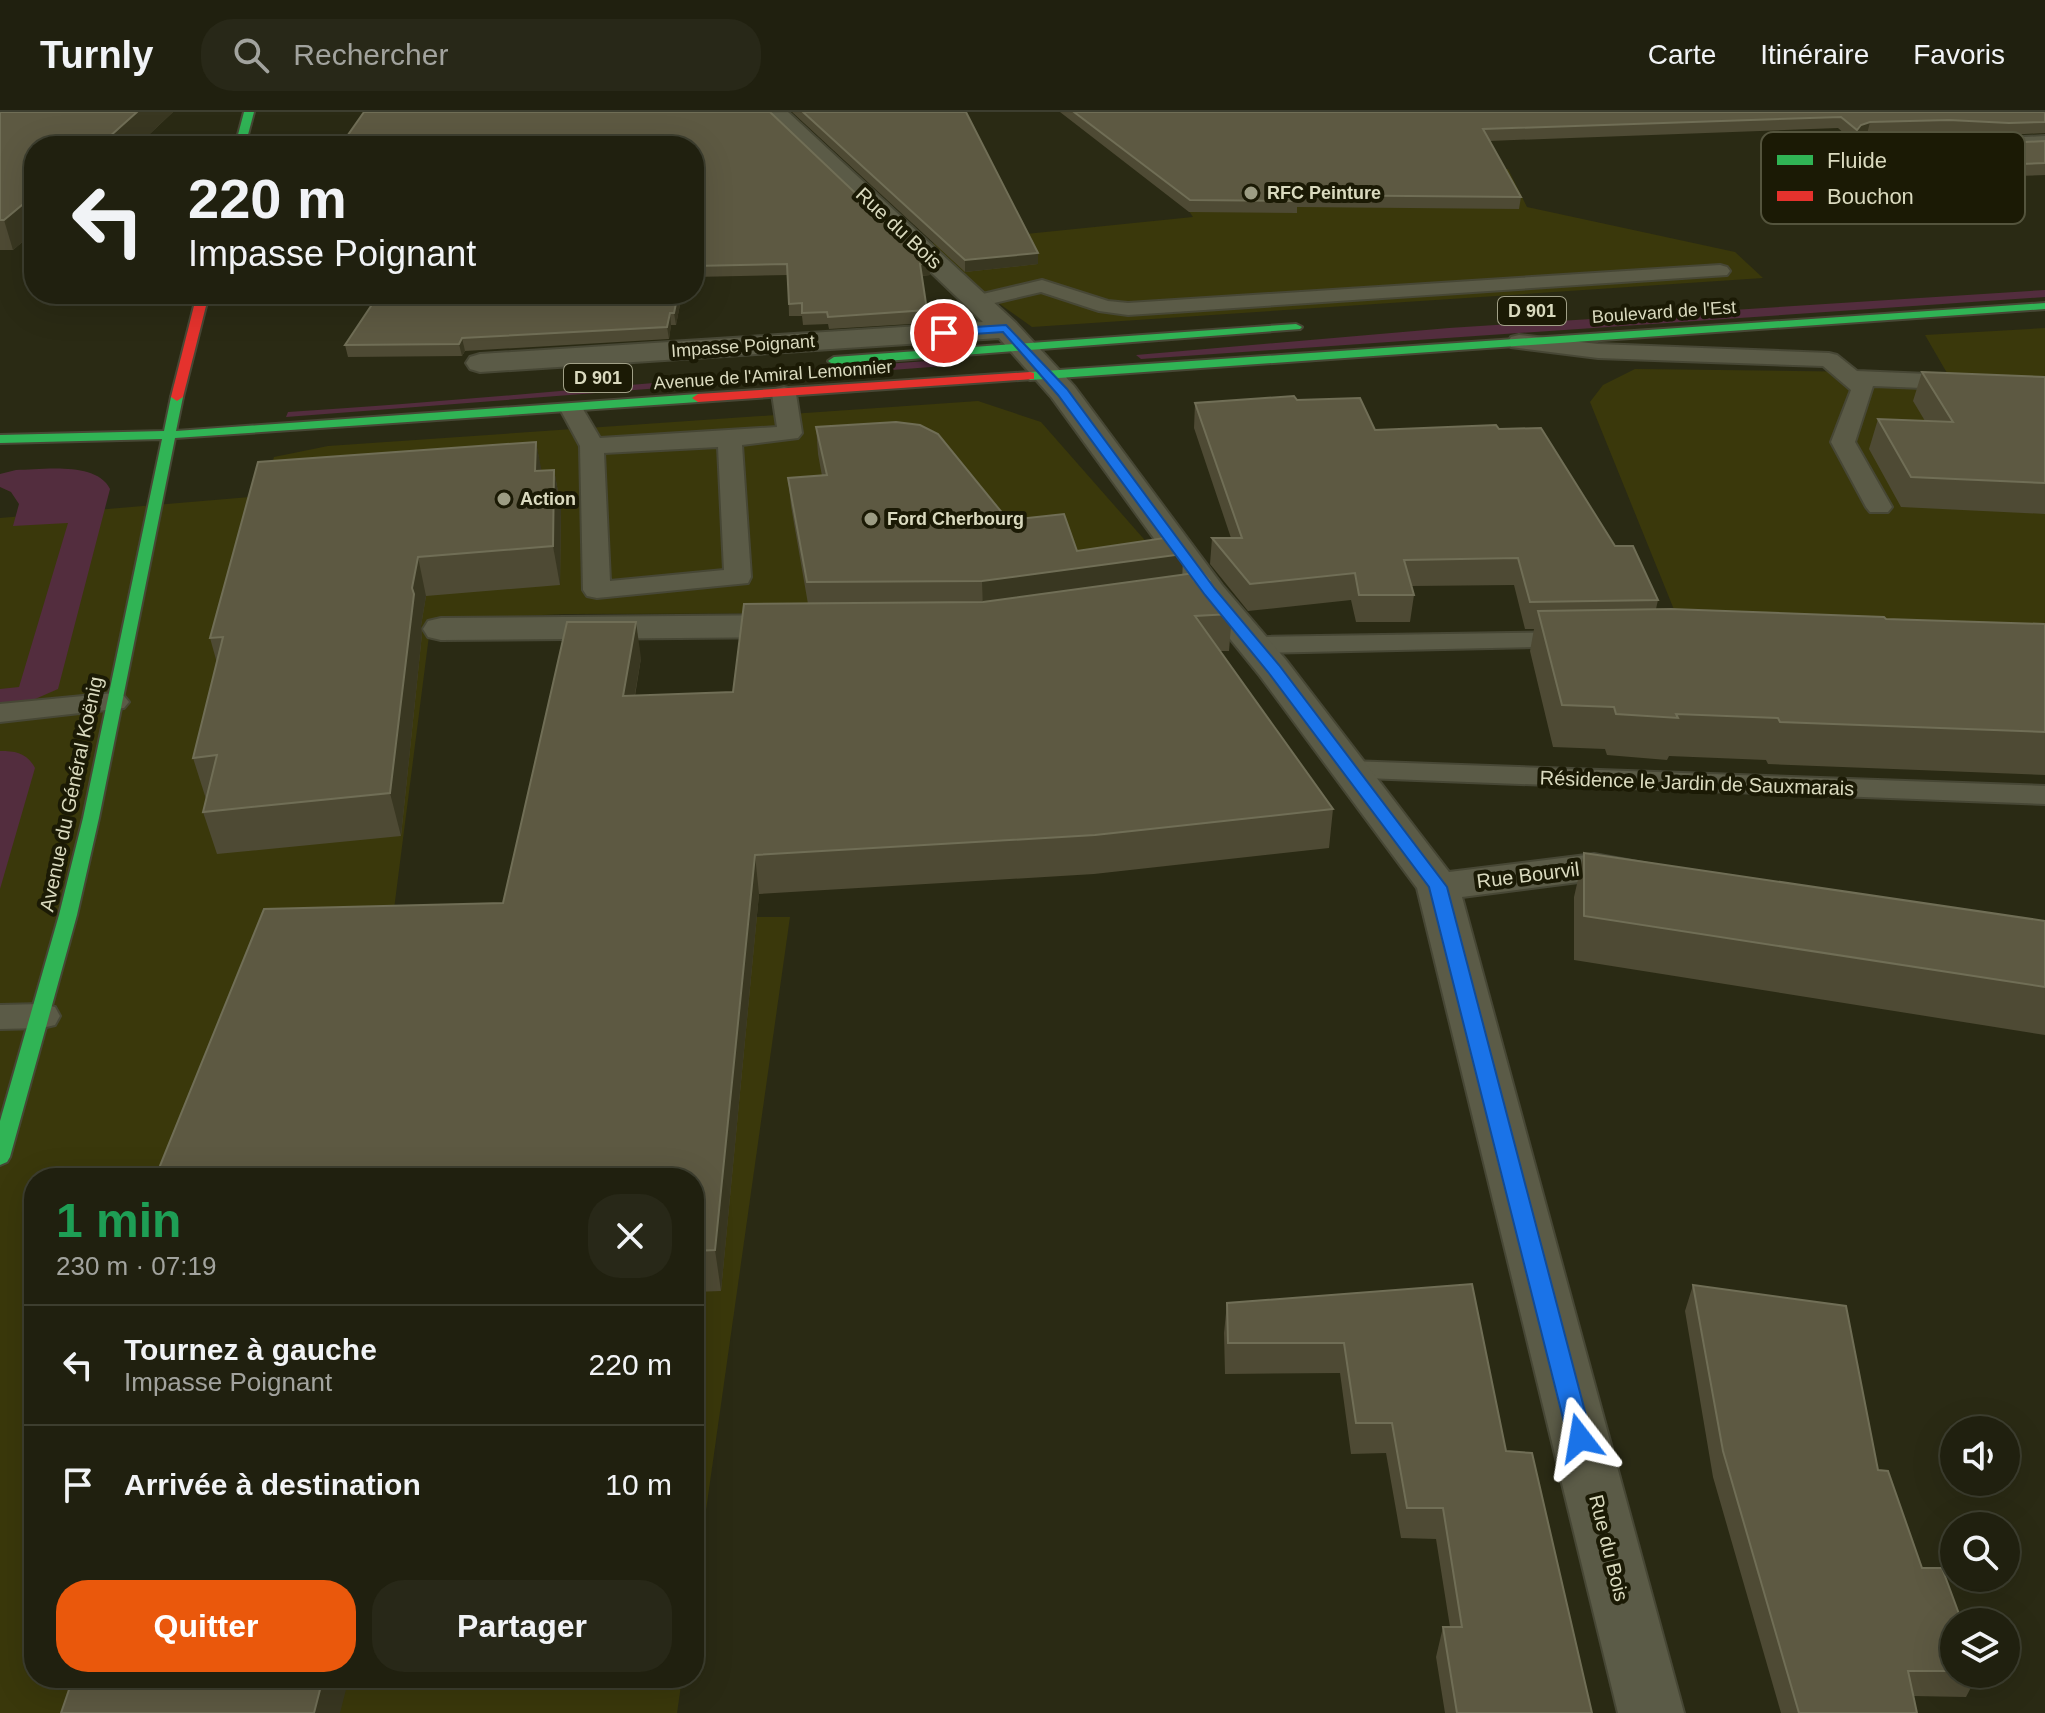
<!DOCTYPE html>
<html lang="fr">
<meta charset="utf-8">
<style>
:root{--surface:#20200f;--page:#282818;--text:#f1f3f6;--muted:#a2a39e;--line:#3d3e2f;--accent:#ea580c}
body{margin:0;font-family:Arial,sans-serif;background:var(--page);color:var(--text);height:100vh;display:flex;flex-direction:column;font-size:30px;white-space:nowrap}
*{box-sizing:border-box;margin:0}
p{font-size:26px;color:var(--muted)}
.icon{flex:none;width:44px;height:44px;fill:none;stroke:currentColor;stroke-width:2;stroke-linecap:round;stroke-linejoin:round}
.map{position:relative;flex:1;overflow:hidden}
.panel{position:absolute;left:24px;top:1056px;width:680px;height:520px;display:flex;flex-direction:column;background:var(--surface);border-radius:32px;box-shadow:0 8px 32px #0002,0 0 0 2px var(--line)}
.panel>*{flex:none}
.banner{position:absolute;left:24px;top:24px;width:680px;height:168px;border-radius:32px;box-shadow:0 8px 32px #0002,0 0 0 2px var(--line);background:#20200f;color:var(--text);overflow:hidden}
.buttons{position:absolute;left:1940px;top:1304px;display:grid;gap:16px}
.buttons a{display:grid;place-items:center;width:80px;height:80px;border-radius:50%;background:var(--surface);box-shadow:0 8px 32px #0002,0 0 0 2px var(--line);font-size:40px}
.pin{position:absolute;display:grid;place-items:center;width:68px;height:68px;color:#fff;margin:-34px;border:4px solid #fff;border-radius:50%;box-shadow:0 2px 8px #0007}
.me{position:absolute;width:88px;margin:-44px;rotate:346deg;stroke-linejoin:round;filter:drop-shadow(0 0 6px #0008)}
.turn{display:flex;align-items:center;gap:28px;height:168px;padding:0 32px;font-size:36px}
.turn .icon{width:104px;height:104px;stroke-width:2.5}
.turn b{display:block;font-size:56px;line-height:68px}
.round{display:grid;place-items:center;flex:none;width:84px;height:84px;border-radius:32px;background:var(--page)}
.overview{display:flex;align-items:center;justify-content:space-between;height:136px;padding:0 32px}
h1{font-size:48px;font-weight:800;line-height:60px;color:#1e9e55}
.action{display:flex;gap:16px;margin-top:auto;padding:16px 32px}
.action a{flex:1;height:92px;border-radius:32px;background:var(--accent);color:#fff;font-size:32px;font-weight:800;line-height:92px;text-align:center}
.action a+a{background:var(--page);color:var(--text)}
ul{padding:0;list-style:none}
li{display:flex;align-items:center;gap:24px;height:120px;padding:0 32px;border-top:2px solid var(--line)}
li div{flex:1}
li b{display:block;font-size:30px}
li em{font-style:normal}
header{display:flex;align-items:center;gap:48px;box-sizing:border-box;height:112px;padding:0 40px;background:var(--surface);border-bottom:2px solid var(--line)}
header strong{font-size:38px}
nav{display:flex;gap:44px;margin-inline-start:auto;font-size:28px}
.search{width:560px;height:72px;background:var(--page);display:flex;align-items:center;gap:20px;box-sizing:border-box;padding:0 28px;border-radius:32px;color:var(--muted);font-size:30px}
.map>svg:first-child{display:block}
.built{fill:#3a380b}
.green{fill:#532d3e}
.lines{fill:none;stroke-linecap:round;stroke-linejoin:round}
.lane-casing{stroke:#474735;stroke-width:4}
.street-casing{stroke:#474735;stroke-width:4}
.fast-casing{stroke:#474735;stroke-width:4}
.jam-casing{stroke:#474735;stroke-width:4}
.lane{fill:#5b5b47;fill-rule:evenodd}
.street{fill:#5b5b47;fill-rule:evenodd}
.fast{fill:#30b455;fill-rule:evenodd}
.jam{fill:#e5322d;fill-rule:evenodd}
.wall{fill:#4e4a34}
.shaded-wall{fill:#393721}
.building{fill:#5d5942;stroke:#706e56;stroke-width:2}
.route{fill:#1a73e8;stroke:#114b97;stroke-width:2}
.poi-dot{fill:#9c9c83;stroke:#1b1a05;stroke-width:3}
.labels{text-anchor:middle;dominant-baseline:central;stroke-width:8;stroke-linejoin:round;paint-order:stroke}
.far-poi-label{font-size:18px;font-weight:bold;fill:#dadabf;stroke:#1b1a05;text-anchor:start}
.shield{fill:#1b1a05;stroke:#a1a087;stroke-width:2}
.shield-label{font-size:18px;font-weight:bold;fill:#dadabf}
.far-street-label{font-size:18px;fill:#dadabf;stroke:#1b1a05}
.street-label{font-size:20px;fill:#dadabf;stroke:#1b1a05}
.key{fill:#1b1a05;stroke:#54543d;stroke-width:2}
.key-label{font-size:22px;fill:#dadabf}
</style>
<header>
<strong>Turnly</strong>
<div class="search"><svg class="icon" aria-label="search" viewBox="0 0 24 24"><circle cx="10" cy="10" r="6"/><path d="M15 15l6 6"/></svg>Rechercher</div>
<nav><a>Carte</a><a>Itinéraire</a><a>Favoris</a></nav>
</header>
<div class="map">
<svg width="2045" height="1601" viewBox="0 0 2045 1601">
<rect width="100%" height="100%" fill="#2a2a14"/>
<!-- built -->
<g class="built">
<path d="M 1159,54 L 1508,57 L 1527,95 L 1735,140 L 1763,166 L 1032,215 L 917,133 L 1193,105 Z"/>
<path d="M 2045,216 L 2045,519 L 1677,505 L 1590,290 L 1603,273 L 1635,257 L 1947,261 L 1925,223 Z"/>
<path d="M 978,289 L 1041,310 L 1186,475 L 979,501 L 565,502 L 431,508 L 393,805 L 790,805 L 694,1483 L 694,1066 L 34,1066 L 34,1566 L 682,1566 L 677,1601 L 0,1601 L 0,406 L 263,384 L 274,345 L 328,334 Z"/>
</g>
<!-- green -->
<g class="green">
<path d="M 2045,178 L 2045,185 L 1141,247 L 1136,243 L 1449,216 Z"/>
<path d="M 941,248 L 944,254 L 286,305 L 288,300 C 506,286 723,263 941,248 Z"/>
<path d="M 16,358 C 42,358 96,349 110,377 L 58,577 L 26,591 L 0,594 L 0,577 L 19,575 L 68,411 L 13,414 L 19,392 L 11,380 L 0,375 L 0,362 Z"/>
<path d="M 0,639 C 16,639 27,641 35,656 L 0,777 Z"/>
</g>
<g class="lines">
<!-- lane casing -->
<g class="lane-casing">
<g id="lane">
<path d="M 1720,153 L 1727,155 L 1730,159 L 1727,163 L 1128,203 L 1099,199 L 1041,180 L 977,195 L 966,189 L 970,185 L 1042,168 L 1108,189 L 1128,191 Z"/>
<path d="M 1519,223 L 1598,232 L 1829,241 L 1837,243 L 1857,259 L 2045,267 L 2045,281 L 1873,274 L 1855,330 L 1892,395 L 1888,400 L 1870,400 L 1866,395 L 1831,330 L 1851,278 L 1823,254 L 1598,246 L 1511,235 L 1508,230 L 1511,225 Z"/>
<path d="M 784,275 L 792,277 L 796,282 L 802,321 L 798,326 L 742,333 L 751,465 L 748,471 L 597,486 L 587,484 L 583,478 L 580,334 L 560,297 L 564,292 L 580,292 L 600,326 L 777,315 L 772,282 L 776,277 ZM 718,335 L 724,458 L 610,469 L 604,341 Z"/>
<path d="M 1577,520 L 1587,522 L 1591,528 L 1587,534 L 1254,541 L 1244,539 L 1240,533 L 1244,527 L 1254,525 Z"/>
<path d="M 114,581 L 124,584 L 129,590 L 124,596 L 0,610 L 0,592 Z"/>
<path d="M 1350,649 L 2045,674 L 2045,692 L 1339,665 L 1335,658 L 1339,651 Z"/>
<path d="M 42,892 L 55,895 L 60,904 L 55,913 L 42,916 L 0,917 L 0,893 Z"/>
</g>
</g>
<!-- street casing -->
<g class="street-casing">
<g id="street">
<path d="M 764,0 L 788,0 L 1016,211 L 1074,274 L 1222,473 L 1286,548 L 1449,760 L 1594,742 L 1654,753 L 1660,762 L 1654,771 L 1639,775 L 1594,768 L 1462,785 L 1684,1601 L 1618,1601 L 1417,776 L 1260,564 L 1198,487 L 1052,286 L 999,226 L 480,260 L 470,257 L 466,251 L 470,245 L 480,242 L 983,210 Z"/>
<path d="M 1946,22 L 2005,26 L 2045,24 L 2045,38 L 2005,40 L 1946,36 L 1867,39 L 1859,37 L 1856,32 L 1859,27 L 1867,25 Z"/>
<path d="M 802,503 L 815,506 L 820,514 L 815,522 L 802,525 L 441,528 L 428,525 L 423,517 L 428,509 L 441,506 Z"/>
</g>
</g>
<!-- fast casing -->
<g class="fast-casing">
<g id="fast">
<path d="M 244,0 L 254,0 L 245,34 L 235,34 Z"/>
<path d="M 2045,191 L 2045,197 L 1030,268 L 1024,264 L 1030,260 Z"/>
<path d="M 1296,212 L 1302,215 L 1300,217 L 834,253 L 828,249 L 834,245 Z"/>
<path d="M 177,281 L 183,285 L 176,319 L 698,282 L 704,286 L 698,290 L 175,326 L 99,706 L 77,803 L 10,1045 L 7,1050 L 0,1053 L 0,1009 L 59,803 L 83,706 L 162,327 L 0,331 L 0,323 L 164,319 L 171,285 Z"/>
</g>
</g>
<!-- jam casing -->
<g class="jam-casing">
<g id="jam">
<path d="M 197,182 L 209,182 L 183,285 L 177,289 L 171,285 Z"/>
<path d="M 1030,260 L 1034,261 L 1034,267 L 698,290 L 692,286 L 698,282 Z"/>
</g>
</g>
<!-- lane -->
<use href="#lane" class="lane"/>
<!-- street -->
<use href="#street" class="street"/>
<!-- fast -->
<use href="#fast" class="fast"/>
<!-- jam -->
<use href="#jam" class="jam"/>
</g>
<!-- wall -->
<g class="wall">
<path d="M 0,0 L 173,0 L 137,34 L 34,34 L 34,120 L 13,138 L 0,138 Z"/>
<path d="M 770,0 L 929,151 L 930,163 L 922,164 L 927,198 L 927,211 L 829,217 L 828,212 L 803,213 L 802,204 L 789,204 L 788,163 L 694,165 L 694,34 L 344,34 L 343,30 Z"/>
<path d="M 792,0 L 966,0 L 1038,152 L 965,160 Z"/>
<path d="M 1060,0 L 2045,0 L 2045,21 L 2005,23 L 1946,19 L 1867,22 L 1858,24 L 1854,30 L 1838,16 L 1489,29 L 1521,85 L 1519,97 L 1297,95 L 1297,101 L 1189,100 Z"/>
<path d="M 2045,29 L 2045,63 L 2016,64 L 2007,58 L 1893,62 L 1869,42 L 1872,30 L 2008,31 Z"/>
<path d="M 379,182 L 682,182 L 676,213 L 671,213 L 669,227 L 465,239 L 462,244 L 348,245 L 345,233 Z"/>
<path d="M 1922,260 L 2045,265 L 2045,402 L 1901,395 L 1869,337 L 1878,307 L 1925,309 L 1913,289 Z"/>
<path d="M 1297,288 L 1375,318 L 1499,317 L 1615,434 L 1658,488 L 1656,497 L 1886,507 L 2045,512 L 2045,663 L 1768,652 L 1766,648 L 1669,644 L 1667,648 L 1607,643 L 1605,637 L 1553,635 L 1530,539 L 1534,517 L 1525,517 L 1514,473 L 1412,474 L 1414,483 L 1410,510 L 1356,510 L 1351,488 L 1248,499 L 1210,452 L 1212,426 L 1231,426 L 1194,316 L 1195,291 Z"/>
<path d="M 816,315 L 1008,408 L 1077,439 L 1183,442 L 1182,462 L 1208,481 L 1232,502 L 1229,539 L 1220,539 L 1333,697 L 1329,736 L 1094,762 L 759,782 L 721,1179 L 694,1180 L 694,1066 L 503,791 L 641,546 L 635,584 L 733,580 L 808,492 L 791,394 L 788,366 L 822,364 L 818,342 Z"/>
<path d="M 536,330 L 541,359 L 554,358 L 561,396 L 560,473 L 426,484 L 421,514 L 422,522 L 401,724 L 217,742 L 203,700 L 206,687 L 193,646 L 217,551 L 210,526 Z"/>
<path d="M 1584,741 L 2045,809 L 2045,923 L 1574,848 L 1574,785 Z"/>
<path d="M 1472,1172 L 1506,1339 L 1592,1601 L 1445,1601 L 1436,1545 L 1443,1515 L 1450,1515 L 1436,1427 L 1401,1426 L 1386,1341 L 1351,1342 L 1340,1261 L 1225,1262 L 1224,1221 L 1227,1191 Z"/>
<path d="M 1693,1173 L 1878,1358 L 1922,1456 L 1954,1510 L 1954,1562 L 1978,1562 L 1966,1585 L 1913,1584 L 1917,1601 L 1781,1601 L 1713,1365 L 1685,1199 Z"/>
</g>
<!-- shaded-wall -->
<g class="shaded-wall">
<path d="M 137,0 L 173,0 L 137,34 L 99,34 Z"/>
<path d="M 1870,10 L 1867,22 L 1858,24 L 1854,30 L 1857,18 L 1861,13 Z"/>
<path d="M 364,27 L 366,34 L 344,34 L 343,30 Z"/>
<path d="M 34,83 L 34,120 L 13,138 L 4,108 Z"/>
<path d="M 1038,141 L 1038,152 L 965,160 L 965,148 Z"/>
<path d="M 929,151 L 930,163 L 920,164 L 920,152 Z"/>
<path d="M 678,182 L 682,182 L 676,213 L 674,201 Z"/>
<path d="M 670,201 L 671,213 L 669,227 L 667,215 Z"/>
<path d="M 462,226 L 465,239 L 462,244 L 459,232 Z"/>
<path d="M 536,330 L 543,366 L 535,359 Z"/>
<path d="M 554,358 L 561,396 L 560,473 L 553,434 Z"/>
<path d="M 1183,442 L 1182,471 L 983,498 L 982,469 Z"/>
<path d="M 418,445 L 426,484 L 421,514 L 422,522 L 401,724 L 390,681 L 412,476 Z"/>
<path d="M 1209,468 L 1207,503 L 1195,469 Z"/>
<path d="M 636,510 L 641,546 L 628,622 L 623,584 Z"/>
<path d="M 755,743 L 759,782 L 721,1179 L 715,1138 Z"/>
<path d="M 323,1566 L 349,1566 L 340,1601 L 314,1601 Z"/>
</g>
<!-- building -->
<g class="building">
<path d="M 0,0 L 137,0 L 99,34 L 34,34 L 34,83 L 4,108 L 0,108 Z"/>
<path d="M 364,0 L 770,0 L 929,151 L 920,152 L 927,198 L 828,205 L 827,200 L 802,201 L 802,191 L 789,192 L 787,152 L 694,154 L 694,34 L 360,34 L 364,27 L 343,30 Z"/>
<path d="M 803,0 L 966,0 L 1038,141 L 965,148 Z"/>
<path d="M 1074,0 L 2045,0 L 2045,10 L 2009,11 L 1949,8 L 1870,10 L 1861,13 L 1857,18 L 1841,5 L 1483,17 L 1521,85 L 1296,83 L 1298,89 L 1190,88 Z"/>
<path d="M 1949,27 L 2008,31 L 2045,29 L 2045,51 L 2020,52 L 2011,47 L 1896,50 L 1872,30 Z"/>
<path d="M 379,182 L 678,182 L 674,201 L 670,201 L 667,215 L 462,226 L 459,232 L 345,233 Z"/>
<path d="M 1922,260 L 2045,265 L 2045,371 L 1911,365 L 1878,307 L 1953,310 Z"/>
<path d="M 1294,284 L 1297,288 L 1360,286 L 1375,318 L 1496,313 L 1499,317 L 1541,316 L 1615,434 L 1633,434 L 1658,488 L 1530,490 L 1518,446 L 1404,448 L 1414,483 L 1359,483 L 1355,461 L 1250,472 L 1212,426 L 1242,426 L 1195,291 Z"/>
<path d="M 896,310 L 920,313 L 938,322 L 1008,408 L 1064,402 L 1077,439 L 1171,425 L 1183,442 L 982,469 L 807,470 L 788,366 L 827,363 L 816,315 Z"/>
<path d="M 536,330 L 535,359 L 554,358 L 553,434 L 418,445 L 412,476 L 414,482 L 390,681 L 203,700 L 217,643 L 193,646 L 223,525 L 210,526 L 258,350 Z"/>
<path d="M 1202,460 L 1209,468 L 1195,469 L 1232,502 L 1195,504 L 1333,697 L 1095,723 L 755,743 L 715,1138 L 694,1139 L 694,1066 L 155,1066 L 264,797 L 503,791 L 567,510 L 636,510 L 623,584 L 733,580 L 744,492 L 983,490 Z"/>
<path d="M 1671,497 L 1884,505 L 1886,507 L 2045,512 L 2045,620 L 1780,610 L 1778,606 L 1676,602 L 1678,606 L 1616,602 L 1614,595 L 1562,593 L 1538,499 Z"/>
<path d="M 1584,741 L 2045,809 L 2045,875 L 1584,804 Z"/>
<path d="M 1472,1172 L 1506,1339 L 1532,1341 L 1592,1601 L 1457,1601 L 1443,1515 L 1462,1515 L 1443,1396 L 1407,1396 L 1392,1311 L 1356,1311 L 1344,1231 L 1228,1231 L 1227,1191 Z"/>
<path d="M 1693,1173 L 1846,1194 L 1878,1358 L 1888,1359 L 1922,1456 L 1942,1456 L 1962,1510 L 1954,1510 L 1954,1559 L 1908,1559 L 1917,1601 L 1799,1601 L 1723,1339 Z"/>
<path d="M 73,1566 L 323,1566 L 314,1601 L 61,1601 Z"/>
</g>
<!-- route -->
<path class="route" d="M 1006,213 L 1067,277 L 1215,477 L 1279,553 L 1447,775 L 1592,1326 L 1589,1333 L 1580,1336 L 1571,1333 L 1568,1326 L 1429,775 L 1268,560 L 1205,483 L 1058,283 L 1003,220 L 944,224 L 938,221 L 944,217 Z"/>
<!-- markers -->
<g class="poi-dot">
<circle cx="1251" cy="81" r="8"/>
<circle cx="504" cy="387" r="8"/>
<circle cx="871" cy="407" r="8"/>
</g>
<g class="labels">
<!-- far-poi labels -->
<g class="far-poi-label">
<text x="1267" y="81">RFC Peinture</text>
<text x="520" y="387">Action</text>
<text x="887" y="407">Ford Cherbourg</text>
</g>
<!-- shield labels -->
<g class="shield">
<rect x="1498" y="185" width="68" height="28" rx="6"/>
<rect x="564" y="252" width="68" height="28" rx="6"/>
</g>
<g class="shield-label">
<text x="1532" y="199">D 901</text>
<text x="598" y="266">D 901</text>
</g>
<!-- far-street labels -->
<g class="far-street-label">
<text transform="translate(1664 200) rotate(-4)">Boulevard de l'Est</text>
<text transform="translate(743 234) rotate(-4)">Impasse Poignant</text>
<text transform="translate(773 263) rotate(-4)">Avenue de l'Amiral Lemonnier</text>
</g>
<!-- street labels -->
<g class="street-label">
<text transform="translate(899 116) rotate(43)">Rue du Bois</text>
<text transform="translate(1697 671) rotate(2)">Résidence le Jardin de Sauxmarais</text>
<text transform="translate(71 682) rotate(-78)">Avenue du Général Koënig</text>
<text transform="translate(1528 763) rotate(-7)">Rue Bourvil</text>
<text transform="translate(1609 1436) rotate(76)">Rue du Bois</text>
</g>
</g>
<!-- legend -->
<rect x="1761" y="20" width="264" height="92" rx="12" class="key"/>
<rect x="1777" y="43" width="36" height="10" fill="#30b455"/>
<rect x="1777" y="79" width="36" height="10" fill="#e5322d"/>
<g class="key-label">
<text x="1827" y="56">Fluide</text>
<text x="1827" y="92">Bouchon</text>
</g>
</svg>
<div class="buttons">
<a><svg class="icon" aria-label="sound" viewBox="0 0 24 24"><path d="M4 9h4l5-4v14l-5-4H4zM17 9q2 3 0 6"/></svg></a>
<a><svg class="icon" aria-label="search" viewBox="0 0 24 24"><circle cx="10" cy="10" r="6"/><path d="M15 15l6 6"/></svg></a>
<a><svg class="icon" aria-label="layers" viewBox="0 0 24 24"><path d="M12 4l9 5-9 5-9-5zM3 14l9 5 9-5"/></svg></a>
</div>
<div class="pin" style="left:944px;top:221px;background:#d93025"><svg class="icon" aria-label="arrive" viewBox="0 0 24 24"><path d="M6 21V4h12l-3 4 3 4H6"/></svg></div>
<svg class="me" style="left:1580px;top:1326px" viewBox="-20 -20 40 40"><path d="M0-17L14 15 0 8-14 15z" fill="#1a73e8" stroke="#fff" stroke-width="4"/></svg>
<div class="banner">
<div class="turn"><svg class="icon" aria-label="left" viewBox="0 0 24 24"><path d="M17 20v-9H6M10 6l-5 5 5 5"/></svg><div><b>220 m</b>Impasse Poignant</div></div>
</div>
<section class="panel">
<div class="overview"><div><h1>1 min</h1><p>230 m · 07:19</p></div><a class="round"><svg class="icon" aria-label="close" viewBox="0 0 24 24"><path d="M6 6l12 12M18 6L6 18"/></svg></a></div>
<ul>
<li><svg class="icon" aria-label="left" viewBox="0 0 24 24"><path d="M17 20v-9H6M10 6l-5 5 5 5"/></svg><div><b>Tournez à gauche</b><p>Impasse Poignant</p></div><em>220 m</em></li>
<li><svg class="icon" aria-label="arrive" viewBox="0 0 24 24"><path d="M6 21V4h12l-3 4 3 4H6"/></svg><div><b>Arrivée à destination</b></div><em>10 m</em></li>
</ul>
<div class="action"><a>Quitter</a><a>Partager</a></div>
</section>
</div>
